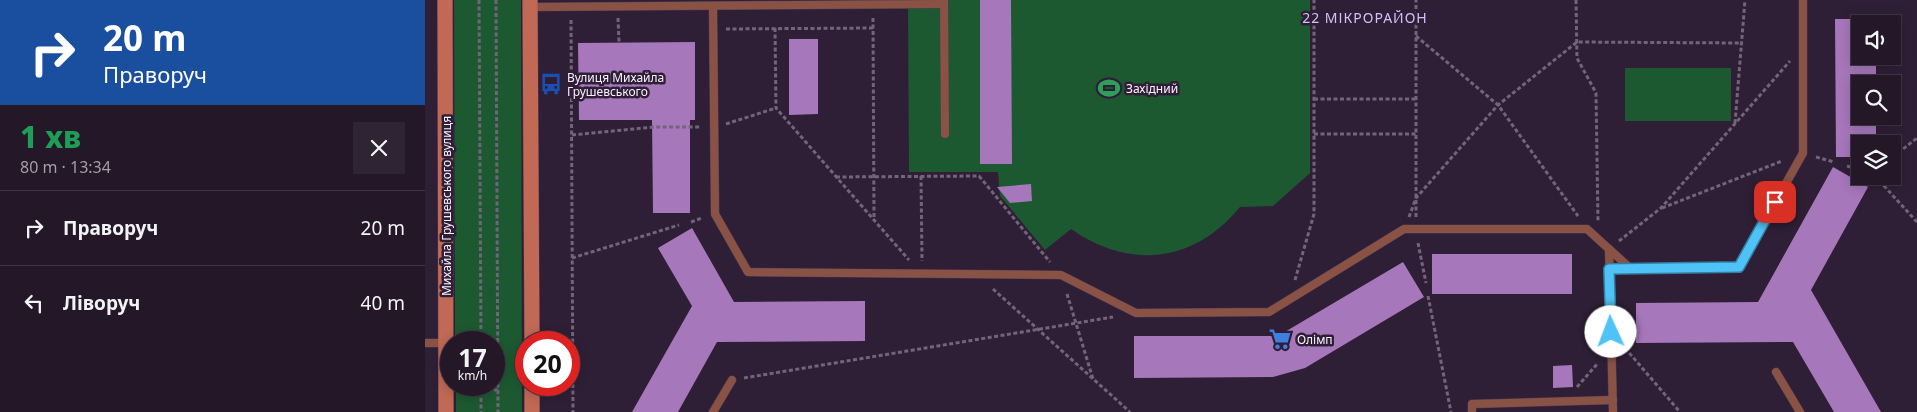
<!DOCTYPE html>
<html lang="uk">
<meta charset="utf-8">
<style>
:root{--surface:#231728;--page:#2f2434;--text:#f1f3f6;--muted:#a39fa8;--line:#403645}
body{margin:0;font-family:"Noto Sans",sans-serif;background:var(--page);color:var(--text);height:100vh;display:flex;flex-direction:column;font-size:19px;white-space:nowrap}
*{box-sizing:border-box;margin:0}
p{font-size:16px;color:var(--muted)}
.icon{flex:none;width:28px;height:28px;fill:none;stroke:currentColor;stroke-width:2;stroke-linecap:round;stroke-linejoin:round}
.map{position:relative;flex:1;overflow:hidden}
.details{display:flex;flex-direction:column;background:var(--surface);width:425px}
.details>*{flex:none}
.banner{background:#1a4fa0;color:#fff;overflow:hidden}
.buttons{position:absolute;left:1426px;top:15px;display:grid;gap:10px}
.buttons a{display:grid;place-items:center;width:50px;height:50px;border-radius:0px;background:var(--surface);box-shadow:0 2px 12px #0003,0 0 0 1px var(--line);font-size:25px}
.speed{position:absolute;left:15px;top:331px;display:flex;gap:10px;font-size:25px;font-weight:700;text-align:center}
.speed>*{display:grid;place-content:center;width:65px;height:65px;border-radius:50%;background:var(--surface);box-shadow:0 2px 12px #0003,0 0 0 1px var(--line);line-height:1}
.speed small{font-size:12px;font-weight:400}
.speed .limit{border:8px solid #d22;background:#fff;color:#111}
.pin{position:absolute;display:grid;place-items:center;width:42px;height:42px;color:#fff;margin:-21px;border-radius:10px;box-shadow:0 2px 8px #0006}
.me{position:absolute;width:55px;margin:-28px;rotate:358deg;stroke-linejoin:round;filter:drop-shadow(0 0 4px #0008)}
.turn{display:flex;align-items:center;gap:18px;height:105px;padding:0 20px;font-size:22px}
.turn .icon{width:65px;height:65px;stroke-width:2.5}
.turn b{display:block;font-size:35px;line-height:42px}
.round{display:grid;place-items:center;flex:none;width:52px;height:52px;border-radius:0px;background:var(--page)}
.summary{display:flex;align-items:center;justify-content:space-between;height:85px;padding:0 20px}
h1{font-size:30px;font-weight:800;line-height:38px;color:#1e9e55}
ul{padding:0;list-style:none}
li{display:flex;align-items:center;gap:15px;height:75px;padding:0 20px;border-top:1px solid var(--line)}
li div{flex:1}
li b{display:block;font-size:19px}
li em{font-style:normal}
main{display:flex;flex:1;min-height:0}
.map>svg:first-child{display:block}
.green{fill:#1c5931}
.building{fill:#a677bb}
.lines{fill:none;stroke-linecap:round;stroke-linejoin:round}
.lane-casing{stroke:#4b3c52;stroke-width:9}
.secondary-casing{stroke:#4b3c52;stroke-width:16}
.path{stroke:#736579;stroke-width:3;stroke-dasharray:4 2.5;stroke-linecap:butt}
.lane{stroke:#8a5245;stroke-width:8}
.secondary{stroke:#c16954;stroke-width:15}
.route-casing{stroke:#337fa1;stroke-width:12}
.route{stroke:#4fc3f7;stroke-width:9}
.labels{text-anchor:middle;dominant-baseline:central;stroke-width:5;stroke-linejoin:round;paint-order:stroke}
.poi-label{font-size:12px;fill:#faf0ff;stroke:#2f1f36;text-anchor:start}
.street-label{font-size:12px;fill:#faf0ff;stroke:#2f1f36}
.neighbourhood-label{font-size:14px;letter-spacing:1px;fill:#d5bff7;stroke:#2f1f36}
</style>
<main>
<section class="details">
<div class="banner">
<div class="turn"><svg class="icon" aria-label="right" viewBox="0 0 24 24"><path d="M7 20v-9h11M14 6l5 5-5 5"/></svg><div><b>20 m</b>Праворуч</div></div>
</div>
<div class="summary"><div><h1>1 хв</h1><p>80 m · 13:34</p></div><a class="round"><svg class="icon" aria-label="close" viewBox="0 0 24 24"><path d="M6 6l12 12M18 6L6 18"/></svg></a></div>
<ul>
<li><svg class="icon" aria-label="right" viewBox="0 0 24 24"><path d="M7 20v-9h11M14 6l5 5-5 5"/></svg><div><b>Праворуч</b></div><em>20 m</em></li>
<li><svg class="icon" aria-label="left" viewBox="0 0 24 24"><path d="M17 20v-9H6M10 6l-5 5 5 5"/></svg><div><b>Ліворуч</b></div><em>40 m</em></li>
</ul>
</section>
<div class="map">
<svg width="1492" height="412" viewBox="0 0 1492 412">
<rect width="100%" height="100%" fill="#2f1f36"/>
<!-- green -->
<g class="green">
<path d="M 29,0 L 96,0 L 97,412 L 31,412 L 31,385 L 69,385 L 69,342 L 30,342 Z"/>
<path d="M 483,0 L 885,0 L 885,173 L 848,206 L 815,207 C 769,263 705,270 646,229 L 620,250 L 575,196 L 573,172 L 484,172 Z"/>
<rect x="1200" y="68" width="106" height="53"/>
</g>
<!-- building -->
<g class="building">
<path d="M 555,0 L 586,0 L 587,164 L 555,164 Z"/>
<path d="M 1410,19 L 1435,19 L 1435,56 L 1451,56 L 1451,84 L 1435,84 L 1435,116 L 1451,116 L 1451,144 L 1435,144 L 1435,157 L 1411,157 Z"/>
<path d="M 364,39 L 393,39 L 393,114 L 364,115 Z"/>
<path d="M 270,42 L 270,120 L 265,120 L 265,213 L 228,213 L 227,120 L 154,120 L 153,43 Z"/>
<path d="M 1408,167 L 1443,187 L 1386,290 L 1456,412 L 1409,412 L 1368,342 L 1211,343 L 1211,303 L 1333,302 Z"/>
<path d="M 606,184 L 607,201 L 585,203 L 572,187 Z"/>
<path d="M 267,228 L 309,302 L 440,301 L 440,341 L 292,342 L 253,412 L 207,412 L 267,306 L 233,248 Z"/>
<rect x="1007" y="254" width="140" height="40"/>
<path d="M 978,262 L 999,297 L 880,368 L 848,377 L 709,378 L 709,336 L 848,336 L 858,333 Z"/>
<path d="M 1147,365 L 1148,387 L 1128,388 L 1128,366 Z"/>
</g>
<g class="lines">
<!-- lane casing -->
<g class="lane-casing">
<g id="lane">
<path d="M 519,1 L 520,134"/>
<path d="M 288,6 L 290,214 L 323,272 L 636,275 L 711,313 L 844,312 L 979,229 L 1162,229 L 1206,269"/>
<path d="M 105,7 L 519,4"/>
<path d="M 1184,249 L 1188,412"/>
<path d="M 1184,269 L 1314,267 L 1378,153 L 1378,0"/>
<path d="M 0,343 L 21,343"/>
<path d="M 1351,372 L 1375,412"/>
<path d="M 288,412 L 307,380"/>
<path d="M 1047,412 L 1047,404 L 1188,400"/>
</g>
</g>
<!-- secondary casing -->
<g class="secondary-casing">
<g id="secondary">
<path d="M 20,0 L 21,412"/>
<path d="M 105,0 L 107,342"/>
<path d="M 107,385 L 107,412"/>
</g>
</g>
<!-- path -->
<g class="path">
<path d="M 54,0 L 56,342"/>
<path d="M 71,0 L 73,412"/>
<path d="M 1151,0 L 1152,58 L 1171,93 L 1173,222"/>
<path d="M 193,18 L 194,42"/>
<path d="M 448,18 L 449,219"/>
<path d="M 146,20 L 148,412"/>
<path d="M 350,28 L 351,108 L 484,260"/>
<path d="M 301,29 L 448,28"/>
<path d="M 991,36 L 1073,105 L 1153,216"/>
<path d="M 889,99 L 991,99"/>
<path d="M 1310,123 L 1320,0"/>
<path d="M 301,124 L 351,108"/>
<path d="M 889,134 L 991,134"/>
<path d="M 147,135 L 229,127 L 276,127"/>
<path d="M 1391,157 L 1409,162"/>
<path d="M 1468,157 L 1492,138"/>
<path d="M 1422,166 L 1435,170"/>
<path d="M 496,176 L 497,261"/>
<path d="M 1450,176 L 1492,222"/>
<path d="M 411,177 L 554,176 L 625,262"/>
<path d="M 1237,208 L 1357,161"/>
<path d="M 984,217 L 991,198 L 1073,105 L 1152,42 L 1316,43"/>
<path d="M 991,217 L 991,0"/>
<path d="M 266,222 L 277,218"/>
<path d="M 1194,241 L 1236,208 L 1365,61"/>
<path d="M 993,243 L 1001,283"/>
<path d="M 147,258 L 254,225"/>
<path d="M 870,280 L 889,214 L 889,0"/>
<path d="M 568,289 L 705,412"/>
<path d="M 642,294 L 668,379"/>
<path d="M 1003,296 L 1026,412"/>
<path d="M 1200,348 L 1255,412"/>
<path d="M 319,378 L 688,317"/>
<path d="M 56,385 L 56,412"/>
<path d="M 1152,387 L 1173,363"/>
<path d="M 56,390 L 73,390"/>
</g>
<!-- lane -->
<use href="#lane" class="lane"/>
<!-- secondary -->
<use href="#secondary" class="secondary"/>
</g>
<g class="lines">
<!-- route casing -->
<g class="route-casing">
<path id="route" d="M 1186,332 L 1184,269 L 1314,267 L 1350,202"/>
</g>
<!-- route -->
<use href="#route" class="route"/>
</g>
<!-- icons -->
<defs>
<g id="bus-bare" transform="scale(1.725)"><path d="M-5-6H5V4H4V6H2V4H-2V6H-4V4H-5ZM-3.5-4V0h7V-4ZM-3.5 1.2v1.5H-2V1.2ZM2 1.2v1.5H3.5V1.2Z" fill="#1a4fb4" stroke="#2f1f36" stroke-width="2.5" paint-order="stroke"/></g>
<g id="stadium-bare" transform="scale(1.725)"><path d="M0-5a6.5 5 0 1 0 0 10a6.5 5 0 1 0 0-10ZM-3.5-1.8h7v3.6h-7Z" fill="#2e9e5b" stroke="#2f1f36" stroke-width="2.5" paint-order="stroke"/></g>
<g id="supermarket-bare" transform="scale(1.725)"><path d="M-6-5.5h2.5l.6 2H6L4.5 2H-2.5L-4.4-4H-6ZM-1.5 3.2a1.3 1.3 0 1 0 .1 0ZM3 3.2a1.3 1.3 0 1 0 .1 0Z" fill="#3f7fe0" stroke="#2f1f36" stroke-width="2.5" paint-order="stroke"/></g>
</defs>
<g fill-rule="evenodd">
<use href="#bus-bare" x="126" y="84"/>
<use href="#stadium-bare" x="684" y="88"/>
<use href="#supermarket-bare" x="855" y="339"/>
</g>
<g class="labels">
<!-- poi labels -->
<g class="poi-label">
<text x="142" y="77">Вулиця Михайла<tspan x="142" dy="14">Грушевського</tspan></text>
<text x="701" y="88">Західний</text>
<text x="872" y="339">Олімп</text>
</g>
<!-- street labels -->
<g class="street-label">
<text transform="translate(21 206) rotate(-90)">Михайла Грушевського вулиця</text>
</g>
<!-- neighbourhood labels -->
<g class="neighbourhood-label">
<text x="940" y="17">22 МІКРОРАЙОН</text>
</g>
</g>
</svg>
<div class="buttons">
<a><svg class="icon" aria-label="sound" viewBox="0 0 24 24"><path d="M4 9h4l5-4v14l-5-4H4zM17 9q2 3 0 6"/></svg></a>
<a><svg class="icon" aria-label="search" viewBox="0 0 24 24"><circle cx="10" cy="10" r="6"/><path d="M15 15l6 6"/></svg></a>
<a><svg class="icon" aria-label="layers" viewBox="0 0 24 24"><path d="M12 4l9 5-9 5-9-5zM3 14l9 5 9-5"/></svg></a>
</div>
<div class="speed"><div>17<small>km/h</small></div><div class="limit">20</div></div>
<div class="pin" style="left:1350px;top:202px;background:#d93025"><svg class="icon" aria-label="arrive" viewBox="0 0 24 24"><path d="M6 21V4h12l-3 4 3 4H6"/></svg></div>
<svg class="me" style="left:1186px;top:332px" viewBox="-20 -20 40 40"><circle r="19" fill="#fff"/><path d="M0-13L10 11 0 6-10 11z" fill="#4fc3f7"/></svg>
</div>
</main>
